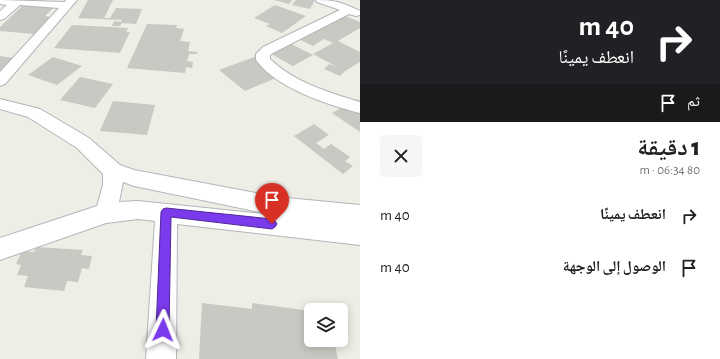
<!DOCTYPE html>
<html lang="ar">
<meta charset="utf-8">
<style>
:root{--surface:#fff;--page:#f6f6f6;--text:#202124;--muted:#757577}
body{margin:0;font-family:"Alegreya Sans","Noto Naskh Arabic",sans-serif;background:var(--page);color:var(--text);direction:rtl;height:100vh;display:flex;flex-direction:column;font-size:15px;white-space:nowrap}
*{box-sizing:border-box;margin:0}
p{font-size:13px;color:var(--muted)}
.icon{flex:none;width:22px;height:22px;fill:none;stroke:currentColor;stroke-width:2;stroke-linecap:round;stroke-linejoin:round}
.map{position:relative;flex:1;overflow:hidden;direction:ltr}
.side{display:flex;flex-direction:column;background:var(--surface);width:360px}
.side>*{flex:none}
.banner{background:#202124;color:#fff;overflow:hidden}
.controls{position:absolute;left:304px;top:303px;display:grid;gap:8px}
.controls a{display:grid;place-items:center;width:44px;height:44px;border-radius:6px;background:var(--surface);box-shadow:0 2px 10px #0003;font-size:20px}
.pin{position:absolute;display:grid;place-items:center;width:34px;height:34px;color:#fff;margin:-41px -17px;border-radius:50% 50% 50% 0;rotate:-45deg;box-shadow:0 0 4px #0007}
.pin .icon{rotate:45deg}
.me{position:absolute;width:44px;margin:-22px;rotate:2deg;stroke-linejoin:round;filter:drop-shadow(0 0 3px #0008)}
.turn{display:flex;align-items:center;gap:14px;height:84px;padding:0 20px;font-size:18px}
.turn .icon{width:52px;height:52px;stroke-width:2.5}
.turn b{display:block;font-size:28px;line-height:34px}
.then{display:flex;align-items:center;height:38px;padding:0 20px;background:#0003;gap:8px;font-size:15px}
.round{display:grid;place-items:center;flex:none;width:42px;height:42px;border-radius:6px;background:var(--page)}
.headline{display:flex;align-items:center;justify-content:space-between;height:68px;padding:0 20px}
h1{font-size:24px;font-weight:800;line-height:30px}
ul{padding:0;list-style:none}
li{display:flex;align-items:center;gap:12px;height:52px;padding:0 20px}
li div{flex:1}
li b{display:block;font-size:15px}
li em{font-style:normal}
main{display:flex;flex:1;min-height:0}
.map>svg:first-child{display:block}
.building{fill:#c9c8c2}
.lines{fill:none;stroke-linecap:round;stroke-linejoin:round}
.minor-casing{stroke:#b3b5b9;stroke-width:2}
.minor{fill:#fff;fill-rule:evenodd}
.route{fill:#7c3aed;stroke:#51269a}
</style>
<main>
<section class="side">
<div class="banner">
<div class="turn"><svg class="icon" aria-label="right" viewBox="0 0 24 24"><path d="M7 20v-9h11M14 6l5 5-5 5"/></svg><div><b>40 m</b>انعطف يمينًا</div></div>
<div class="then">ثم<svg class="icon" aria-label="arrive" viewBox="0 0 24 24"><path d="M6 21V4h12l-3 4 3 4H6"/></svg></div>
</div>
<div class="headline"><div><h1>1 دقيقة</h1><p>80 m · 06:34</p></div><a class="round"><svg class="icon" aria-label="close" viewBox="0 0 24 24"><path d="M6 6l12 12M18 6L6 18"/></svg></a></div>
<ul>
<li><svg class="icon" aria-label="right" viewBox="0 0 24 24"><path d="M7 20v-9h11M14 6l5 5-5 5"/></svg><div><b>انعطف يمينًا</b></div><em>40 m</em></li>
<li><svg class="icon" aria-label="arrive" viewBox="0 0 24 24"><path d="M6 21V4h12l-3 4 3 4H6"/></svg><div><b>الوصول إلى الوجهة</b></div><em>40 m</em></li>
</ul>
</section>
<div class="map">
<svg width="360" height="359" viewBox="0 0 360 359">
<rect width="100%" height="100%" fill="#eeede6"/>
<!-- building -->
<g class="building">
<path d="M 88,0 L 113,0 L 104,18 L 110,18 L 116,8 L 142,9 L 136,24 L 122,23 L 120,26 L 112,26 L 114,21 L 121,22 L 122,20 L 78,18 Z"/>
<path d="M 274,0 L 292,0 L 289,4 Z"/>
<path d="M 296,0 L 315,0 L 310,9 L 292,5 Z"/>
<path d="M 23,5 L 54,7 L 45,16 L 50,17 L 34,34 L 0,31 L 0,27 Z"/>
<path d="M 275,5 L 306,16 L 282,33 L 266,26 L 270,24 L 254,18 Z"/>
<path d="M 338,13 L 360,22 L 360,28 L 338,41 L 360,52 L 360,62 L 345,71 L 340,76 L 324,69 L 329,64 L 337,67 L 313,54 L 333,43 L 324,39 L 313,46 L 294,37 Z"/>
<path d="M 147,24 L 177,25 L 176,28 L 184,29 L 180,41 L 190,42 L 188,51 L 197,52 L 197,54 L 189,54 L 187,61 L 193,62 L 192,68 L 186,67 L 185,73 L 127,68 Z"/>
<path d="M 72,25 L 128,28 L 126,32 L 130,32 L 120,53 L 54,48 Z"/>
<path d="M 283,40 L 313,55 L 293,66 L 264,50 Z"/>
<path d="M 0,56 L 15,58 L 0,75 Z"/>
<path d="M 257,56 L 283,75 L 245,91 L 219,70 Z"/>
<path d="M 53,57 L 82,66 L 57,85 L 28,75 Z"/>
<path d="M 80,77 L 113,84 L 95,108 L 60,100 Z"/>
<path d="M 357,99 L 360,101 L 360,132 L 332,113 Z"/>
<path d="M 113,101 L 155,105 L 147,135 L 100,131 Z"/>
<path d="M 314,124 L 329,135 L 316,143 L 324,149 L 331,144 L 350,157 L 345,161 L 353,166 L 343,174 L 294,136 Z"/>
<path d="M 36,247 L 83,250 L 81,255 L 92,256 L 89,269 L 82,268 L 78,282 L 67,281 L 64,291 L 24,287 L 28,276 L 17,275 L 21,265 L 16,264 L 22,251 L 34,252 Z"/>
<path d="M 202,303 L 252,309 L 252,303 L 311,311 L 311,340 L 334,340 L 338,359 L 199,359 Z"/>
</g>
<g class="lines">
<!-- minor casing -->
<g class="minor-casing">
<g id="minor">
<path d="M 0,0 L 65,2 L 66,0 L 77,0 L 5,84 L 0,86 L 0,72 L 59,8 L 20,5 L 4,19 L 0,20 L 0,11 L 7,5 L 0,4 Z"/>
<path d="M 316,0 C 336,0 343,3 360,11 L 360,15 L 356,16 L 349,14 L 273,53 L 270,55 L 270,59 C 295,83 328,92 360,102 L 360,113 C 328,105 276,88 256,60 L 256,54 L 263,47 L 340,10 L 317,2 Z"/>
<path d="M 0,99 L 40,109 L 89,138 L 120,165 L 134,170 L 277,197 L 360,205 L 360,245 L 177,224 L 176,359 L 146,359 L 155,221 L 138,219 L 106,223 L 0,260 L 0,238 L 97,206 L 103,185 L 103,174 L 77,148 L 28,117 L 0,109 ZM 123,182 L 134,186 L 274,215 L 138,201 L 119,202 Z"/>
</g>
</g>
<!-- minor -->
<use href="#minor" class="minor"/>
</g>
<!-- route -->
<path class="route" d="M 166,208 L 272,219 L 275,221 L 277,224 L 275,227 L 272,229 L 171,217 L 169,330 L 167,334 L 163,336 L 158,334 L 156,330 L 161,212 L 163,209 Z"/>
</svg>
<div class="controls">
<a><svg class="icon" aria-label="layers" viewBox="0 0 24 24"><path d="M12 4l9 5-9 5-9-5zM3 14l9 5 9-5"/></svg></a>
</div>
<div class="pin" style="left:272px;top:224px;background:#d93025"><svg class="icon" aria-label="arrive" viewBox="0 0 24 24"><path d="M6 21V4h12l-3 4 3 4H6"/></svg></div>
<svg class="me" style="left:163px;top:330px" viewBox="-20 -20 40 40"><path d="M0-17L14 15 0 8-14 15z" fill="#7c3aed" stroke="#fff" stroke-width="4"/></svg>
</div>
</main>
